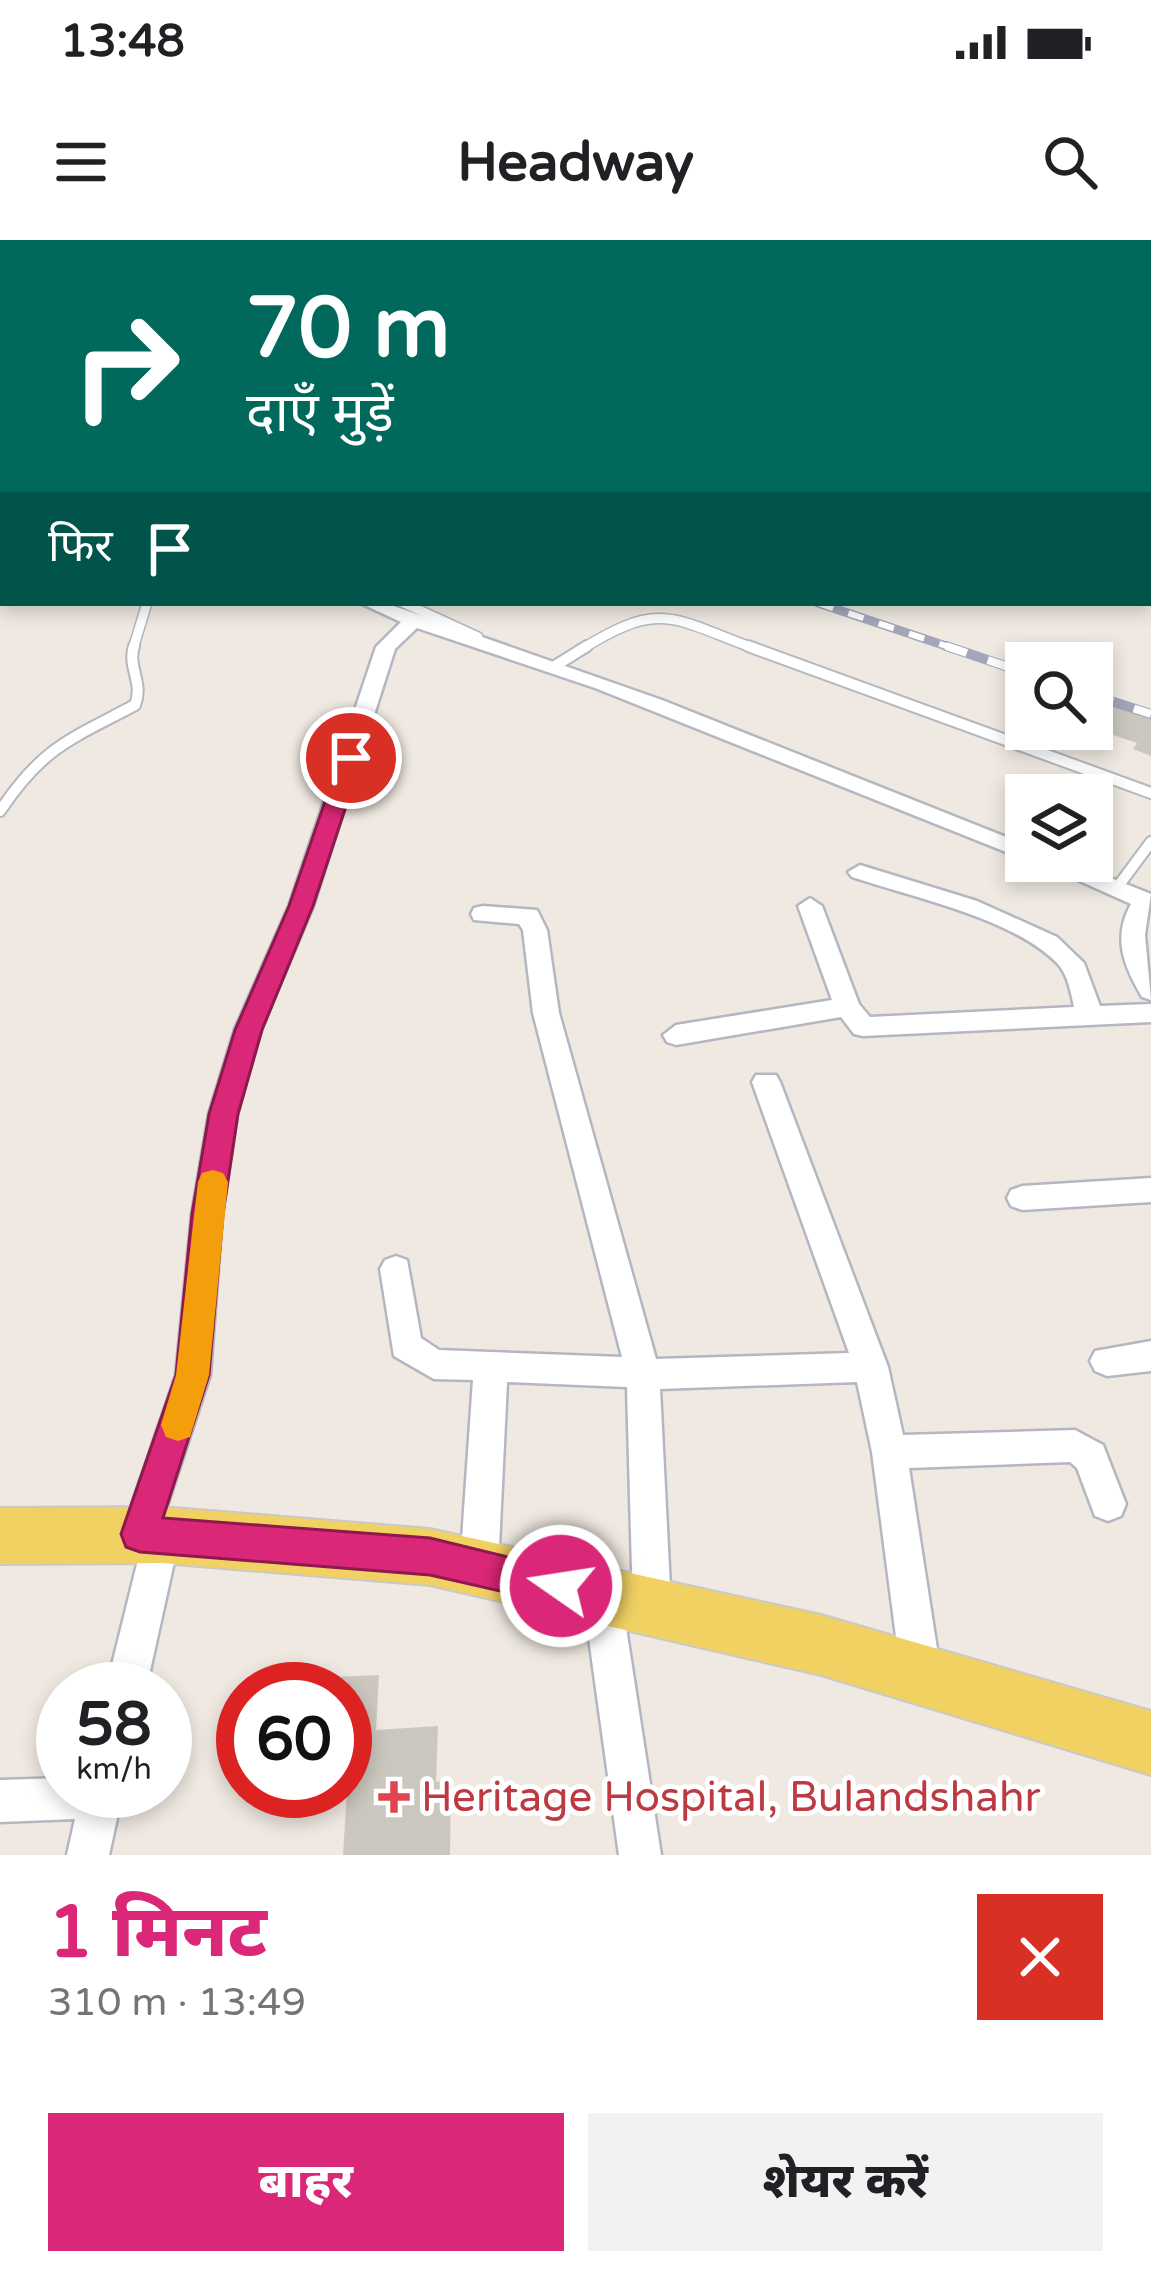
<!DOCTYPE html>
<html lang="hi">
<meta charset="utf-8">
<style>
:root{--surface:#fff;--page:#f2f2f2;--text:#202124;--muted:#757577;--accent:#db2777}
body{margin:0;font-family:"Varela Round","Noto Sans Devanagari",sans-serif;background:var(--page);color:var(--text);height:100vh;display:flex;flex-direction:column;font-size:45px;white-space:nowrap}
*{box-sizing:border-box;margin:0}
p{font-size:39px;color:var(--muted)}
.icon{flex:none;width:66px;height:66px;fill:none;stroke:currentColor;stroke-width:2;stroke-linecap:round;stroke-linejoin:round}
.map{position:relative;height:1615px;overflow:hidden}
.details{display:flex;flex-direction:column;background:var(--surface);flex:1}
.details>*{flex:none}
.banner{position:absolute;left:0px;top:0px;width:1152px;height:366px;box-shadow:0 6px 18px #0003;background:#00695c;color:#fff;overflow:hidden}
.buttons{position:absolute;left:1005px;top:402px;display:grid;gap:24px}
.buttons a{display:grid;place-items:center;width:108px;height:108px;border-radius:0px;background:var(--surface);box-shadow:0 6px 18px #0003;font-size:60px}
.speed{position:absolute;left:36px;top:1422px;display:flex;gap:24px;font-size:60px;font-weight:700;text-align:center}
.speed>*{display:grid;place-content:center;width:156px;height:156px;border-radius:50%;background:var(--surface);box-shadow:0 6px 18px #0003;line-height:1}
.speed small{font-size:30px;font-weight:400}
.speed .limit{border:18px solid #d22;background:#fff;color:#111}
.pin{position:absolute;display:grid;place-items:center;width:102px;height:102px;color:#fff;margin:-51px;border:6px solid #fff;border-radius:50%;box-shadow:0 3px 12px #0007}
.me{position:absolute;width:132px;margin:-66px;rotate:283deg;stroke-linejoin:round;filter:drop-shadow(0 0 9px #0008)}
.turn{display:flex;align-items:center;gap:42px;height:252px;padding:0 48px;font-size:54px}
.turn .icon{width:156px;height:156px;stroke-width:2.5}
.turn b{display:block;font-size:84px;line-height:102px}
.then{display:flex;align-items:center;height:114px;padding:0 48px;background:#0003;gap:24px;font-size:45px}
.round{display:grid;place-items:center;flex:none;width:126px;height:126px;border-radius:0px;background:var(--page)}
.head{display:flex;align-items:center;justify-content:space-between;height:204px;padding:0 48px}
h1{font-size:72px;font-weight:800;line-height:90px;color:var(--accent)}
.button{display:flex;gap:24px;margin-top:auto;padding:24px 48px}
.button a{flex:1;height:138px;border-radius:0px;background:var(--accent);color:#fff;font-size:48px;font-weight:800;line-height:138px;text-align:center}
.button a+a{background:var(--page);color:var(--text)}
.status{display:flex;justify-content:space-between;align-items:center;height:84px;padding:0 60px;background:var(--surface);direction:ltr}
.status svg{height:33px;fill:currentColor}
header{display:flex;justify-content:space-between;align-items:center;height:156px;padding:0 48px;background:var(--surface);font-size:54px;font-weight:800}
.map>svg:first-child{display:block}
.building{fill:#cbc7bf}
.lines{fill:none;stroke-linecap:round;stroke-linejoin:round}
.lane-far1-casing{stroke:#b4b7c1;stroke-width:12}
.lane-casing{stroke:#b4b7c1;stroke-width:14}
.street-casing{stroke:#b4b7c1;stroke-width:5}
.primary-casing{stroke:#c9c9c9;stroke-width:4}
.lane-far1{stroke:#fff;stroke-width:9}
.lane{stroke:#fff;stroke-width:10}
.street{fill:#fff;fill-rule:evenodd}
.primary{fill:#f2d163;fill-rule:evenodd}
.rail-far1-casing{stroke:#a3a6b8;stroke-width:9}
.rail-casing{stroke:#a3a6b8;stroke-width:10}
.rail-far1{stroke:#fff;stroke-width:6;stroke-dasharray:16;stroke-linecap:butt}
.rail{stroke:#fff;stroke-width:8;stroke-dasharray:22;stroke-linecap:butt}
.route{fill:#db2777;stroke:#8e194d;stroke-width:3}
.slow{fill:#f59e0b}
.health-dot{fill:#e0444e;stroke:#fff;stroke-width:4.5}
.labels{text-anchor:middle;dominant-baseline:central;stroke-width:10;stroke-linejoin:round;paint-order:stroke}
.near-health-label{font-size:42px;fill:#be3a42;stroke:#fff;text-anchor:start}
</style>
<div class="status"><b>13:48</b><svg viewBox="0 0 49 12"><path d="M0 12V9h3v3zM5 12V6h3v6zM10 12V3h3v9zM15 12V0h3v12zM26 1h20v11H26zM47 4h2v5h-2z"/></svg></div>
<header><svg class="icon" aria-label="menu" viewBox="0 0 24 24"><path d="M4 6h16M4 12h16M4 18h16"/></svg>Headway<svg class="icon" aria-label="search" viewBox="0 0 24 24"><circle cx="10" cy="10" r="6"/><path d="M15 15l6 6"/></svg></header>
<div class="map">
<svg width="1151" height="1615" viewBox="0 0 1151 1615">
<rect width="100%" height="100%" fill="#efe9e1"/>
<!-- building -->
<g class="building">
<path d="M 1092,458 L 1151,478 L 1151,516 L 1133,509 L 1137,503 L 1092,488 Z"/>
<path d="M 379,1435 L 376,1490 L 438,1486 L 436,1542 L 451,1541 L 450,1615 L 343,1615 L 351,1486 L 345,1486 L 345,1449 L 332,1449 L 333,1437 Z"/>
</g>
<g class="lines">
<!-- lane-far1 casing -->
<g class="lane-far1-casing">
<g id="lane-far1">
<path d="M 404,363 L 478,397"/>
<path d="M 133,409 L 147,363"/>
<path d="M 582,409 C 662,359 673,379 756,409"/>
</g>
</g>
<!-- lane casing -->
<g class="lane-casing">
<g id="lane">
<path d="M 748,406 L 1151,553"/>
<path d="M 555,426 L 587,406"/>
<path d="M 1079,555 L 1097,534"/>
<path d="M 0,571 C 43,507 69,500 135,465 C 144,443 127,427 134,406"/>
<path d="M 1116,649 L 1151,602"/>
</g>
</g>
<!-- street casing -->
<g class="street-casing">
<g id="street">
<path d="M 255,0 L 267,0 L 254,3 Z"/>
<rect x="459" y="0" width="12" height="3"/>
<path d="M 836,0 L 848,0 L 849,3 L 837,3 Z"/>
<path d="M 1149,90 L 1151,91 L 1151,100 L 1149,99 Z"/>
<path d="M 0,126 L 3,127 L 3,136 L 0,135 Z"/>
<rect x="0" y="158" width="3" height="8"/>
<rect x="1149" y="180" width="2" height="10"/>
<rect x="0" y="194" width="3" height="10"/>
<rect x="0" y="226" width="3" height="10"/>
<rect x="1149" y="227" width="2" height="10"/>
<rect x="1149" y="263" width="2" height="10"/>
<rect x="0" y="267" width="3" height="10"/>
<rect x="1149" y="336" width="2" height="11"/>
<path d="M 360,363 L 385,363 L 662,460 L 1026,605 L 1026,620 L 595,448 L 417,388 L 395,409 L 313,666 L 261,789 L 237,874 L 222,974 L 210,1135 L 163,1278 L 175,1282 L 180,1295 L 146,1449 L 106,1449 L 140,1312 L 127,1307 L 122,1294 L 176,1135 L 192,974 L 209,874 L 235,789 L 289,666 L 376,407 L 401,382 Z"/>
<path d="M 1035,621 L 1068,621 L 1151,654 L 1145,695 L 1151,760 L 1142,757 C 1124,726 1112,698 1131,664 Z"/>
<path d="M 860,625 L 977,661 L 1057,697 L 1084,723 L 1100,766 L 1151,764 L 1151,782 L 863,796 L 854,794 L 841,777 L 676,805 L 667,802 L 663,795 L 676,785 L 832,760 L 798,666 L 810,658 L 822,666 L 859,764 L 870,777 L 1074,767 C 1071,753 1068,735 1058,724 C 1014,678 911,657 852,637 L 848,632 Z"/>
<path d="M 483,666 L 537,670 L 547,690 L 559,773 L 656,1119 L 849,1113 L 752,842 L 756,835 L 776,835 L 780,842 L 888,1127 L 903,1195 L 1075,1190 L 1103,1205 L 1126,1264 L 1121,1276 L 1108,1281 L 1095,1276 L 1077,1228 L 1070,1222 L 909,1228 L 941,1435 L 935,1449 L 921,1455 L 907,1449 L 901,1435 L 872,1212 L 857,1142 L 660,1149 L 671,1367 L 665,1380 L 652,1386 L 639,1380 L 633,1367 L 627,1147 L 507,1142 L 498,1328 L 492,1341 L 479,1346 L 466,1341 L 460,1328 L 473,1140 L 434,1139 L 394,1116 L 380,1029 L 385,1020 L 396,1016 L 407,1020 L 421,1098 L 439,1110 L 622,1117 L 533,773 L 523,690 L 519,684 L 474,680 L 471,674 L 474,668 Z"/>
<path d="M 1151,938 L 1151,962 L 1022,970 L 1011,966 L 1007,958 L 1011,950 L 1022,946 Z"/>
<path d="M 1151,1101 L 1151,1131 L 1107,1136 L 1095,1131 L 1090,1121 L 1095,1111 Z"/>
<path d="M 602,1336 L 615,1342 L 621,1355 L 661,1615 L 619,1615 L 583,1355 L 589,1342 Z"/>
<path d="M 63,1538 L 63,1551 L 123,1551 L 109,1615 L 67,1615 L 75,1579 L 0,1582 L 0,1540 Z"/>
</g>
</g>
<!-- primary casing -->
<g class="primary-casing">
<path id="primary" d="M 162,1267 L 430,1289 L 821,1375 L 1151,1471 L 1151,1535 L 821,1435 L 430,1345 L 162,1323 L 0,1324 L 0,1268 Z"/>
</g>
<!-- lane-far1 -->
<use href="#lane-far1" class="lane-far1"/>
<!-- lane -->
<use href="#lane" class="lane"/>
<!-- street -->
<use href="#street" class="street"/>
<!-- primary -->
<use href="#primary" class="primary"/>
<!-- rail-far1 casing -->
<g class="rail-far1-casing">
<path id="rail-far1" d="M 818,363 L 955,409"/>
</g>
<!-- rail casing -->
<g class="rail-casing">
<g id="rail">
<path d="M 946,406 L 1026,433"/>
<path d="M 1092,455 L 1151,474"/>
</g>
</g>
<!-- rail-far1 -->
<use href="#rail-far1" class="rail-far1"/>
<!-- rail -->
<use href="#rail" class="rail"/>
</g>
<!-- route -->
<path class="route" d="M 351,512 L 362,518 L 313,666 L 262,790 L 238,874 L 223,974 L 209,1135 L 163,1278 L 430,1298 L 574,1333 L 580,1346 L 574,1359 L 561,1365 L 430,1335 L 140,1312 L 126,1307 L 121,1294 L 176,1135 L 192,974 L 209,874 L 235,790 L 289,666 L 340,518 Z"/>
<!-- slow -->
<path class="slow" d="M 213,930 L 223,933 L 228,942 L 209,1135 L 190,1197 L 178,1201 L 166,1197 L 161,1185 L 176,1135 L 198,942 L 202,933 Z"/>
<!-- markers -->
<path class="health-dot" d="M388 1539h12v12h12v12h-12v12h-12v-12h-12v-12h12z"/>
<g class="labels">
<!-- near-health labels -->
<g class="near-health-label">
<text x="421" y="1557">Heritage Hospital, Bulandshahr</text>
</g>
</g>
</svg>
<div class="buttons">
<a><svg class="icon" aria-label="search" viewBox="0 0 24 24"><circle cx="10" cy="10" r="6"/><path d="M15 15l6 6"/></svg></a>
<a><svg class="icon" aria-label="layers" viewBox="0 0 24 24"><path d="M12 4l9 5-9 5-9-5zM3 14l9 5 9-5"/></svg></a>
</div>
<div class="speed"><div>58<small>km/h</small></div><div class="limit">60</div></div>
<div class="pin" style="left:351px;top:518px;background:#d93025"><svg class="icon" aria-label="arrive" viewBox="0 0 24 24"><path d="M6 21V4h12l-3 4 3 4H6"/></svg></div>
<svg class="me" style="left:561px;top:1346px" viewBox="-20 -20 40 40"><circle r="17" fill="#db2777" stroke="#fff" stroke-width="3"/><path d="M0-11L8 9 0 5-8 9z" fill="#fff"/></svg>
<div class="banner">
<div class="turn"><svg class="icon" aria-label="right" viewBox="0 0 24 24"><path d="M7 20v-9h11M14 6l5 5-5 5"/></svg><div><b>70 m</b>दाएँ मुड़ें</div></div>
<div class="then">फिर<svg class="icon" aria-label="arrive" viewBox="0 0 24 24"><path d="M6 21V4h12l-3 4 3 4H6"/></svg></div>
</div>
</div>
<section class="details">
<div class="head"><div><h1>1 मिनट</h1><p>310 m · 13:49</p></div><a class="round" style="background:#d93025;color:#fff"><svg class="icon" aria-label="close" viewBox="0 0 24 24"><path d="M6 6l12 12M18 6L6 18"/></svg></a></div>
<div class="button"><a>बाहर</a><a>शेयर करें</a></div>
</section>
